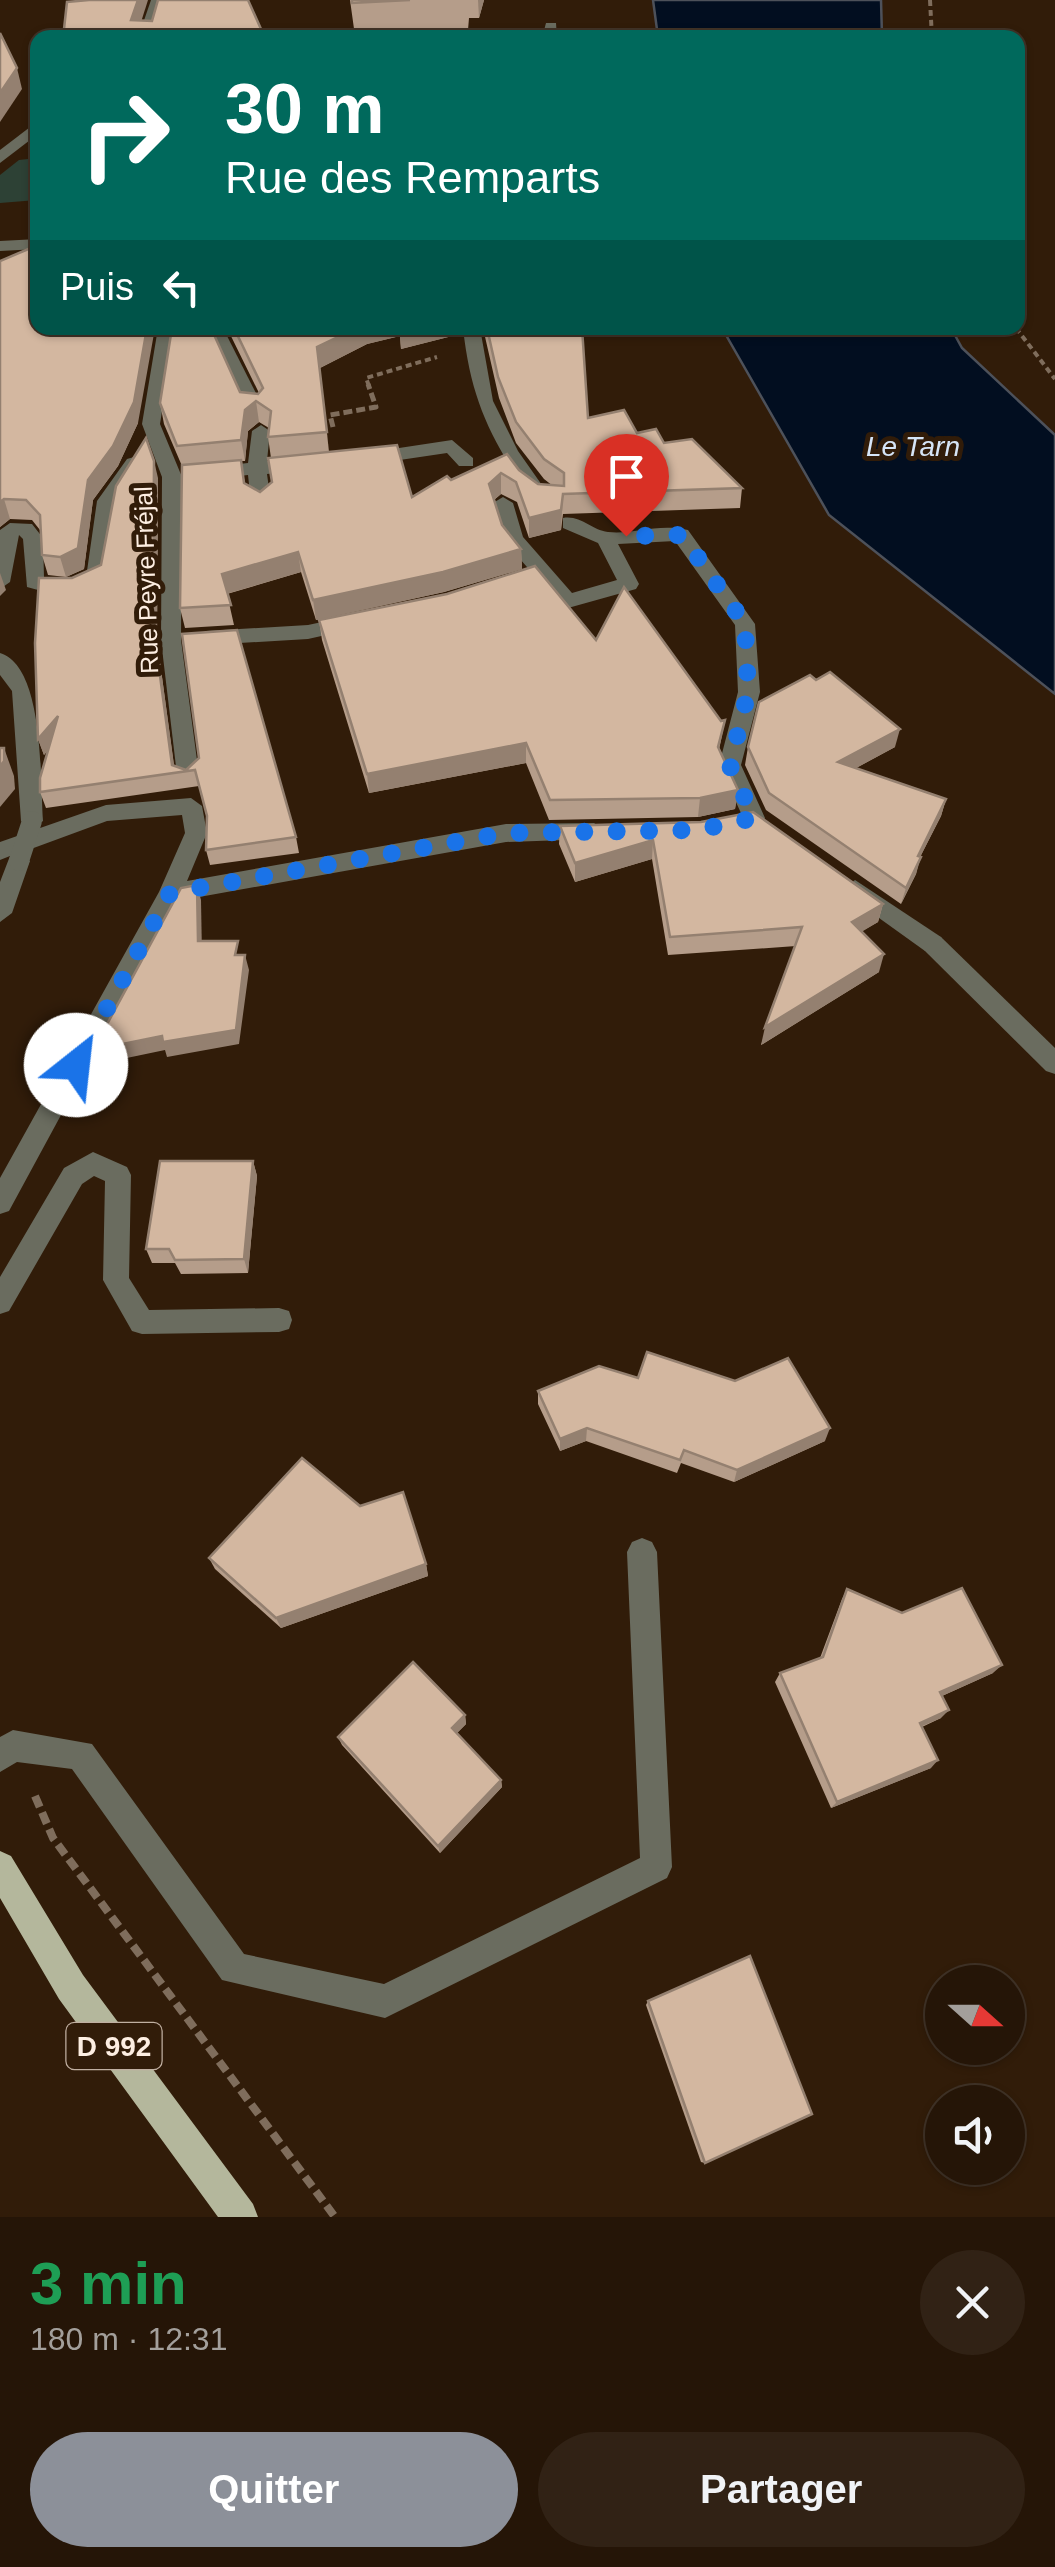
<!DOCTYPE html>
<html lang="fr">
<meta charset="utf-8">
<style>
:root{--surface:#251507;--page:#312215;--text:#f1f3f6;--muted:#a39f9b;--line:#423428;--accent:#8c9099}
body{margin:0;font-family:Helvetica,sans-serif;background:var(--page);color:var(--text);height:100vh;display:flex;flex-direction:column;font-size:38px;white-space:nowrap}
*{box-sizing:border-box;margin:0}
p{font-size:32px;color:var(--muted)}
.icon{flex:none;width:55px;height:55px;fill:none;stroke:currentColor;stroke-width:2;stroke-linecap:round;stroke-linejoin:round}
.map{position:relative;height:2217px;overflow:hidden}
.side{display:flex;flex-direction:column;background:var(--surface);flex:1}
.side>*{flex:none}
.top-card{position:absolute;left:30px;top:30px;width:995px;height:305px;border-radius:20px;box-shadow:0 2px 8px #0004,0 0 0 2px var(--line);background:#00695c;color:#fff;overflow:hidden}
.needle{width:65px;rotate:111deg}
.fabs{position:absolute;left:925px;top:1965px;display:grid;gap:20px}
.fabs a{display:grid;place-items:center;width:100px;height:100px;border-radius:50%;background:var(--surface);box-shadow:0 2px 8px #0004,0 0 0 2px var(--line);font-size:50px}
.pin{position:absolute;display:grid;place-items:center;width:85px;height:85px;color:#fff;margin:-102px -42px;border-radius:50% 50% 50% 0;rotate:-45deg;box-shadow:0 0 10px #0007}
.pin .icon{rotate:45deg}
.me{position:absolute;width:110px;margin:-55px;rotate:29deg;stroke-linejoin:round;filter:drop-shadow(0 0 8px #0008)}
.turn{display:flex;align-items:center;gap:35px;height:210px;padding:0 30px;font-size:45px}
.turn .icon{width:130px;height:130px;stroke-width:2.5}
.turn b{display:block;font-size:70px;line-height:85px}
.then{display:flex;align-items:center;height:95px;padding:0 30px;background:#0003;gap:20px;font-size:38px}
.round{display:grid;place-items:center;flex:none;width:105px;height:105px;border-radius:52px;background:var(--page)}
.head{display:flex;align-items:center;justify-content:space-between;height:170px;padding:0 30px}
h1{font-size:60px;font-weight:600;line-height:75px;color:#1e9e55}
.action{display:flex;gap:20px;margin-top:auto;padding:20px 30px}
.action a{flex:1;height:115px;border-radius:60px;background:var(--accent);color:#fff;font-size:40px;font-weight:600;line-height:115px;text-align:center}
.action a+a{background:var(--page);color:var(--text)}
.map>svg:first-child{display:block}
.green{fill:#2d4135}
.water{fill:#020e20;stroke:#4d515a;stroke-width:2.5}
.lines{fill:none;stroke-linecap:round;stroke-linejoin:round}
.path-far2{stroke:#7f6d5c;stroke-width:4;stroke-dasharray:6 4;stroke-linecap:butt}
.path-far1{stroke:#7f6d5c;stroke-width:5;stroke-dasharray:9 4;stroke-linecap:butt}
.path{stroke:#7f6d5c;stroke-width:8;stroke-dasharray:12 6;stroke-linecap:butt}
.lane{fill:#6a6c5f;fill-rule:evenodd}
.street{fill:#6a6c5f;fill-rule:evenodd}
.primary{fill:#b4b79c;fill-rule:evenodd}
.street-bridge{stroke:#6a6c5f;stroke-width:20}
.wall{fill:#b59d8a;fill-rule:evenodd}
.shaded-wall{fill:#948070}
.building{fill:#d3b7a0;stroke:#948070;stroke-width:2.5}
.route{stroke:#1a73e8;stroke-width:18;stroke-dasharray:0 32.4}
.labels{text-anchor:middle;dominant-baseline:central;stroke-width:10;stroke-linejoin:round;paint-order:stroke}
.far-street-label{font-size:25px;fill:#fdeee2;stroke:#311c09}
.far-water-label{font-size:28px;font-style:italic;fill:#d6e5f7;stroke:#311c09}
.shield{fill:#311c09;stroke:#c0afa1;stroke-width:2.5}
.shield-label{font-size:28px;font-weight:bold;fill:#fdeee2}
</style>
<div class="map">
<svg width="1055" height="2217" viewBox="0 0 1055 2217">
<rect width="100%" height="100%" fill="#311c09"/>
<!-- green -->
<path class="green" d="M 37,158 L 37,200 L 0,203 L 0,175 L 19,160 Z"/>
<!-- water -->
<g class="water">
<path d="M 653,0 L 881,0 L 882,37 L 658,37 Z"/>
<path d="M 722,328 L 951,328 L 962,348 L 1055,435 L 1055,694 L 829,515 Z"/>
</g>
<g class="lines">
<!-- path-far2 -->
<g class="path-far2">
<path d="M 930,0 L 932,38"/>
<path d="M 1016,328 L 1055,379"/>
<path d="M 369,386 L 366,378 L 437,357"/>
</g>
<!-- path-far1 -->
<path class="path-far1" d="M 333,427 L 330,415 L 376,407 L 368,384"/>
<!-- path -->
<path class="path" d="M 35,1796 L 53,1838 L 335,2217"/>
<!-- lane -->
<g class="lane">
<path d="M 151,0 L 165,0 L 153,38 L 138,38 Z"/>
<path d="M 38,121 L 38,134 L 0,163 L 0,150 Z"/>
<path d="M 933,935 L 941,937 L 1055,1048 L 1055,1074 L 1046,1071 L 925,951 L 921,944 L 925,937 Z"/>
<path d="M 93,1152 L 127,1167 L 131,1175 L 129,1278 L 149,1310 L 279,1308 L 289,1311 L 292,1320 L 289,1329 L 279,1332 L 142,1334 L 132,1331 L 103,1280 L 105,1181 L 94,1176 L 82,1184 L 9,1311 L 0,1314 L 0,1277 L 64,1168 Z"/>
</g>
<!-- street -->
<g class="street">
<path d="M 546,23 L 556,23 L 557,38 L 542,38 Z"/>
<path d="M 38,239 L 38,249 L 0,251 L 0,241 Z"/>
<path d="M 158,328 L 175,328 L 160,424 L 182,477 L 181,640 L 199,775 L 188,783 L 177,775 L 161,640 L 162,477 L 142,424 Z"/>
<path d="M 206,328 L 223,328 L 263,407 L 261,411 L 247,411 L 245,407 Z"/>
<path d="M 463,328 L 480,328 L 493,401 L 518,451 L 544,488 L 553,491 L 553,499 L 530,497 C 490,437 471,400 463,328 Z"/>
<path d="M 261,425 L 270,431 L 267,461 L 301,458 L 310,464 L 301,470 L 267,474 L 271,503 L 261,509 L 251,503 L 248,475 L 212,479 L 202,473 L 212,467 L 248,463 L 252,431 Z"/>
<path d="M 452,440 L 473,458 L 473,466 L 459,466 L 447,453 L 366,465 L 357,459 L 366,453 Z"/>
<path d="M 134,457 L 143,463 L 117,502 L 104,579 C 79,597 55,595 27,587 L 23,539 L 19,535 L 10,582 L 0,589 L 0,530 L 10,523 L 32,524 L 43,538 L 44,578 L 67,581 L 87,571 L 97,501 L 127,459 Z"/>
<path d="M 503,497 L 513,503 L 523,537 L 572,593 L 617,580 L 598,543 L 563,528 L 563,518 C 581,515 591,530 608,532 C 632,535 657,523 688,530 L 755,624 L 760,692 L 741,765 L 765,818 L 762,824 L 746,824 L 719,765 L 738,692 L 735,625 L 675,541 L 618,544 L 639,584 L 636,589 L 568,608 L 561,606 L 507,544 L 493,503 Z"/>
<path d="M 350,616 L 357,618 L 357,628 L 308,639 L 206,645 L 196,638 L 206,631 L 308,625 Z"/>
<path d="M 0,653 C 45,667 40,781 43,821 L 32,829 L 21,821 L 12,691 L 0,675 Z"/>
<path d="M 191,798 L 202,806 L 207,833 L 187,881 L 506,824 L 594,823 L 605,831 L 594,839 L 506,842 L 177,901 L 9,1211 L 0,1214 L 0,1178 L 159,892 L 185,833 L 182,815 L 107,821 L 20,853 L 30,861 L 12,913 L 0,922 L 0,882 L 10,856 L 0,860 L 0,842 L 106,805 Z"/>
<path d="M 855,880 L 941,937 L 945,944 L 941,951 L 925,951 L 847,895 L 844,889 Z"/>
<path d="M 642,1538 L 652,1542 L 657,1552 L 672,1867 L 667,1878 L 385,2018 L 222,1980 L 72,1769 L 17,1762 L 0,1772 L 0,1737 L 13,1730 L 92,1744 L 244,1954 L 384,1984 L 640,1858 L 627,1552 L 632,1542 Z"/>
</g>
<!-- primary -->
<path class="primary" d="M 0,1851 L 11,1856 L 83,1975 L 253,2204 L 258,2217 L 218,2217 L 59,1999 L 0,1898 Z"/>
<!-- street-bridge -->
<path class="street-bridge" d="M 19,861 L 32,821"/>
</g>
<!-- wall -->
<g class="wall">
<path d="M 350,0 L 484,0 L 479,18 L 469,18 L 468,30 L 355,36 Z"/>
<path d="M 0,261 L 138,423 L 118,466 L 93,500 L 84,569 L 66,577 L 48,575 L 42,555 L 40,530 L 32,520 L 10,519 L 0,527 Z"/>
<path d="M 227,328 L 462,328 L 460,334 L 401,349 L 400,336 L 367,344 L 320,368 L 329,452 L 412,497 L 451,480 L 519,470 L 538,484 L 553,486 L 544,479 L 516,443 L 499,398 L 483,328 L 582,328 L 588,418 L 637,433 L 664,443 L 742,488 L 740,508 L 563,514 L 561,530 L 529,538 L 517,502 L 501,494 L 494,500 L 502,525 L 521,549 L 522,569 L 444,592 L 316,620 L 301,572 L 227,594 L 234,625 L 185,628 L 180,608 L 182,466 L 164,424 L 160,403 L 240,392 L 258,394 L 259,393 ZM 259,422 L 269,428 L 268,437 L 271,458 L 272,482 L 260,492 L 245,484 L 241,461 L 245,461 L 248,431 Z"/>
<path d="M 158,478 L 157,640 L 174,766 L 186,770 L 199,758 L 296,837 L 299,853 L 210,865 L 206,850 L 207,818 L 199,786 L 46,808 L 40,792 L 48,750 L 44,755 L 38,739 L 72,578 L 101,565 Z"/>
<path d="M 319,620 L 596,640 L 721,721 L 725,720 L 719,750 L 738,790 L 735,809 L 698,817 L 549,820 L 526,763 L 369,793 L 322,640 Z"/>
<path d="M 748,747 L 895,747 L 856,768 L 946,799 L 941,816 L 920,857 L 916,874 L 901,904 L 766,810 L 745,765 Z"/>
<path d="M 701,822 L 883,904 L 878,922 L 862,931 L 879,972 L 761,1045 L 796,946 L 668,955 L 652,859 L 575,882 L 559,844 L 560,826 Z"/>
<path d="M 253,1161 L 257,1176 L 248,1273 L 181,1274 L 175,1263 L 152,1263 L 146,1249 Z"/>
<path d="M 538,1391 L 825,1441 L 734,1482 L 681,1463 L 677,1473 L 586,1441 L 560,1451 L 538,1404 Z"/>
<path d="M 209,1558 L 426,1564 L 428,1576 L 281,1628 L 215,1569 Z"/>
<path d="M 847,1589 L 993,1673 L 942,1696 L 941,1718 L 922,1727 L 931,1768 L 831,1808 L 775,1682 L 780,1673 L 820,1658 L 842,1599 Z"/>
<path d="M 465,1715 L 466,1724 L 457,1733 L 501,1780 L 502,1787 L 440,1853 L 342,1745 L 338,1737 Z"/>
<path d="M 648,2001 L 705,2163 L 701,2162 L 646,2005 Z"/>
</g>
<!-- shaded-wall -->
<g class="shaded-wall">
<path d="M 138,0 L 148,0 L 136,38 L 131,20 Z"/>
<path d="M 478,0 L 484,0 L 479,18 Z"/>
<path d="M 17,68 L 22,89 L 0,122 L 0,93 Z"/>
<path d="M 147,328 L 155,328 L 138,423 L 118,466 L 93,500 L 84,569 L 66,577 L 60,557 L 88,480 Z"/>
<path d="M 357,328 L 462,328 L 460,334 L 401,349 L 400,336 L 367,344 L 320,368 L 329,453 L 317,347 Z"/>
<path d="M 256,401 L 259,422 L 248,431 L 245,461 L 241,440 L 245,410 Z"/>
<path d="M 154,461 L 158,478 L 157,640 L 175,772 L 172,765 L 153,624 Z"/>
<path d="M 501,473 L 501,494 L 489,504 L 489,484 Z"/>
<path d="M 563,494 L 561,530 L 529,538 L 529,518 Z"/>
<path d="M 4,499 L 10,519 L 0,527 L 0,502 Z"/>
<path d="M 521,549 L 522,569 L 444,592 L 316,620 L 313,600 Z"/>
<path d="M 298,552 L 301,572 L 226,594 L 222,574 Z"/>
<path d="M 0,573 L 6,590 L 0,596 Z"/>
<path d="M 58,716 L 63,732 L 44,755 L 38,739 Z"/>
<path d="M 900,729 L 895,747 L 834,780 L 838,762 Z"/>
<path d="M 526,743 L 526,763 L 369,793 L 367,774 Z"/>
<path d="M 4,748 L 14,776 L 15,789 L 0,807 L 0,767 Z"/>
<path d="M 738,790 L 735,809 L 698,817 L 700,798 Z"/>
<path d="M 946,799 L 941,816 L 912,873 L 918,856 Z"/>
<path d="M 653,840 L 652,859 L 575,882 L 575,863 Z"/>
<path d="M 921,857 L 916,874 L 901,904 L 906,888 Z"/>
<path d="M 197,885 L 201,900 L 202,956 L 198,941 Z"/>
<path d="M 883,904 L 878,922 L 848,940 L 852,922 Z"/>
<path d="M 884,954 L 879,972 L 761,1045 L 765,1027 Z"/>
<path d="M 245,955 L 249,970 L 239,1044 L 167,1057 L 165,1050 L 98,1064 L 93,1050 Z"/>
<path d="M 253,1161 L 257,1176 L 248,1273 L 244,1259 Z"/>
<path d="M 587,1428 L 586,1441 L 560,1451 L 560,1439 Z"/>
<path d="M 830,1428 L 825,1441 L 734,1482 L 737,1470 Z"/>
<path d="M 426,1564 L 428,1576 L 281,1628 L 276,1618 Z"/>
<path d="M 1002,1665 L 993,1673 L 933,1700 L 940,1692 Z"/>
<path d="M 949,1710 L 941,1718 L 913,1730 L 920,1723 Z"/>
<path d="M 465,1715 L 466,1724 L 453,1737 L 452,1728 Z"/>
<path d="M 938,1760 L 931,1768 L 831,1808 L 837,1802 Z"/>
<path d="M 501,1780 L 502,1787 L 440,1853 L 438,1846 Z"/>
</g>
<!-- building -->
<g class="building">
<path d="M 89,0 L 138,0 L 131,20 L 152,21 L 158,0 L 248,0 L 265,38 L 63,38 L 67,2 Z"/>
<path d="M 352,0 L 410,0 L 352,3 Z"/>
<path d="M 0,33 L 17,68 L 0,93 Z"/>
<path d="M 38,245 L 38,328 L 147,328 L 134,402 L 113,446 L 88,480 L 78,548 L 60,557 L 42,555 L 40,515 L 26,500 L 4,499 L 0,502 L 0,261 Z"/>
<path d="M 172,328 L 211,328 L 240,392 L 258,394 L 263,388 L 234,328 L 357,328 L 317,347 L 327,432 L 268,437 L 271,411 L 256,401 L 245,410 L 241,440 L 177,446 L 160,403 Z"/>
<path d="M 487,328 L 582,328 L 588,418 L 624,410 L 637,433 L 656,429 L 664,443 L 692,439 L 742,488 L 563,494 L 561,510 L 529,518 L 516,482 L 501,473 L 489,484 L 502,525 L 521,549 L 443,572 L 313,600 L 298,552 L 222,574 L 231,605 L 180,608 L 182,465 L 241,460 L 244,483 L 260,492 L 272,482 L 268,458 L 397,445 L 412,497 L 447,476 L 451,480 L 507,454 L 519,470 L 538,484 L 564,486 L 564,473 L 544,459 L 516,422 L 498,377 Z"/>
<path d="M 146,438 L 154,461 L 153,624 L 172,765 L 186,770 L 199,758 L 182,634 L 237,630 L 296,837 L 206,850 L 207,816 L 195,770 L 40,792 L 40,778 L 58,716 L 38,739 L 35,643 L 39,578 L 72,578 L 101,565 L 116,486 Z"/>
<path d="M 535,566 L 596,640 L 624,587 L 721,721 L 725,720 L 718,747 L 738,790 L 700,798 L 550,800 L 526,743 L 367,774 L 319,620 L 447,594 Z"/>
<path d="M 830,672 L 900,729 L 838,762 L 946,799 L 918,856 L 921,857 L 906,888 L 769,793 L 748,747 L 759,702 L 810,675 L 816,680 Z"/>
<path d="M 0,748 L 4,748 L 4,761 L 0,767 Z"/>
<path d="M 753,812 L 883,904 L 852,922 L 884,954 L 765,1027 L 802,927 L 670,937 L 653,840 L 575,863 L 560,826 L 701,822 Z"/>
<path d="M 197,885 L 198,941 L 238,941 L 235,955 L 245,955 L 236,1030 L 163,1042 L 162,1036 L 93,1050 L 181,888 Z"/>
<path d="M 160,1161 L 253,1161 L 244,1259 L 175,1260 L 169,1249 L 146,1249 Z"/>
<path d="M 647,1352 L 735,1381 L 788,1358 L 830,1428 L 737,1470 L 684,1450 L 680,1460 L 587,1428 L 560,1439 L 538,1391 L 599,1366 L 638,1378 Z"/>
<path d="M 302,1458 L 360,1506 L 403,1492 L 426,1564 L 276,1618 L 209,1558 Z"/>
<path d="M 962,1588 L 1002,1665 L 940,1692 L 949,1710 L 920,1723 L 938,1760 L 837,1802 L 780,1673 L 823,1657 L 847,1589 L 902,1613 Z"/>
<path d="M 413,1662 L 465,1715 L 452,1728 L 501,1780 L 438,1846 L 338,1737 Z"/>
<path d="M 750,1956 L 812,2114 L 705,2163 L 648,2001 Z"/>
</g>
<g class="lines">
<!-- route -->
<path class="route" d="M 76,1065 L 170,893 L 506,833 L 698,830 L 754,818 L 730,766 L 748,692 L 745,624 L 682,535 L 626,536"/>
</g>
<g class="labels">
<!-- far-street labels -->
<g class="far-street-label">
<text transform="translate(146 580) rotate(-92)">Rue Peyre Fréjal</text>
</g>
<!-- far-water labels -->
<g class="far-water-label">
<text x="913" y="446">Le Tarn</text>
</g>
<!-- shield labels -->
<rect class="shield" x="66.5" y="2023" width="95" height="46" rx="8"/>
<g class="shield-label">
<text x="114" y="2046">D 992</text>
</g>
</g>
</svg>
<div class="fabs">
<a><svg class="needle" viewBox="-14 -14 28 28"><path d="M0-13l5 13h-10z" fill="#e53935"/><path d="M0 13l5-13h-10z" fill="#a39f9b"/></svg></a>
<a><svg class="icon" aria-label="sound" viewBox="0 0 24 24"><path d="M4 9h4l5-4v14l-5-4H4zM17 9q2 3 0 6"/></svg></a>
</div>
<div class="pin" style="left:626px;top:536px;background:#d93025"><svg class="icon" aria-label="arrive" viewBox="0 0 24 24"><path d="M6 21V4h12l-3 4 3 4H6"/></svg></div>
<svg class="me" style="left:76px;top:1065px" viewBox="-20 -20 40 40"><circle r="19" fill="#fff"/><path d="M0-13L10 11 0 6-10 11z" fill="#1a73e8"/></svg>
<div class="top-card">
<div class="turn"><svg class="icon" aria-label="right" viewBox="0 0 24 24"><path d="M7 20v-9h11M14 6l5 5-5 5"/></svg><div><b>30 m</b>Rue des Remparts</div></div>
<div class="then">Puis<svg class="icon" aria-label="left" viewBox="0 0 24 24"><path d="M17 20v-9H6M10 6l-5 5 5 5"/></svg></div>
</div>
</div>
<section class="side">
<div class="head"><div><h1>3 min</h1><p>180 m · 12:31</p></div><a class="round"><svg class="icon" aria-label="close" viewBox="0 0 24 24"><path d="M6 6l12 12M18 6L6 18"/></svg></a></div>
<div class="action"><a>Quitter</a><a>Partager</a></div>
</section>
